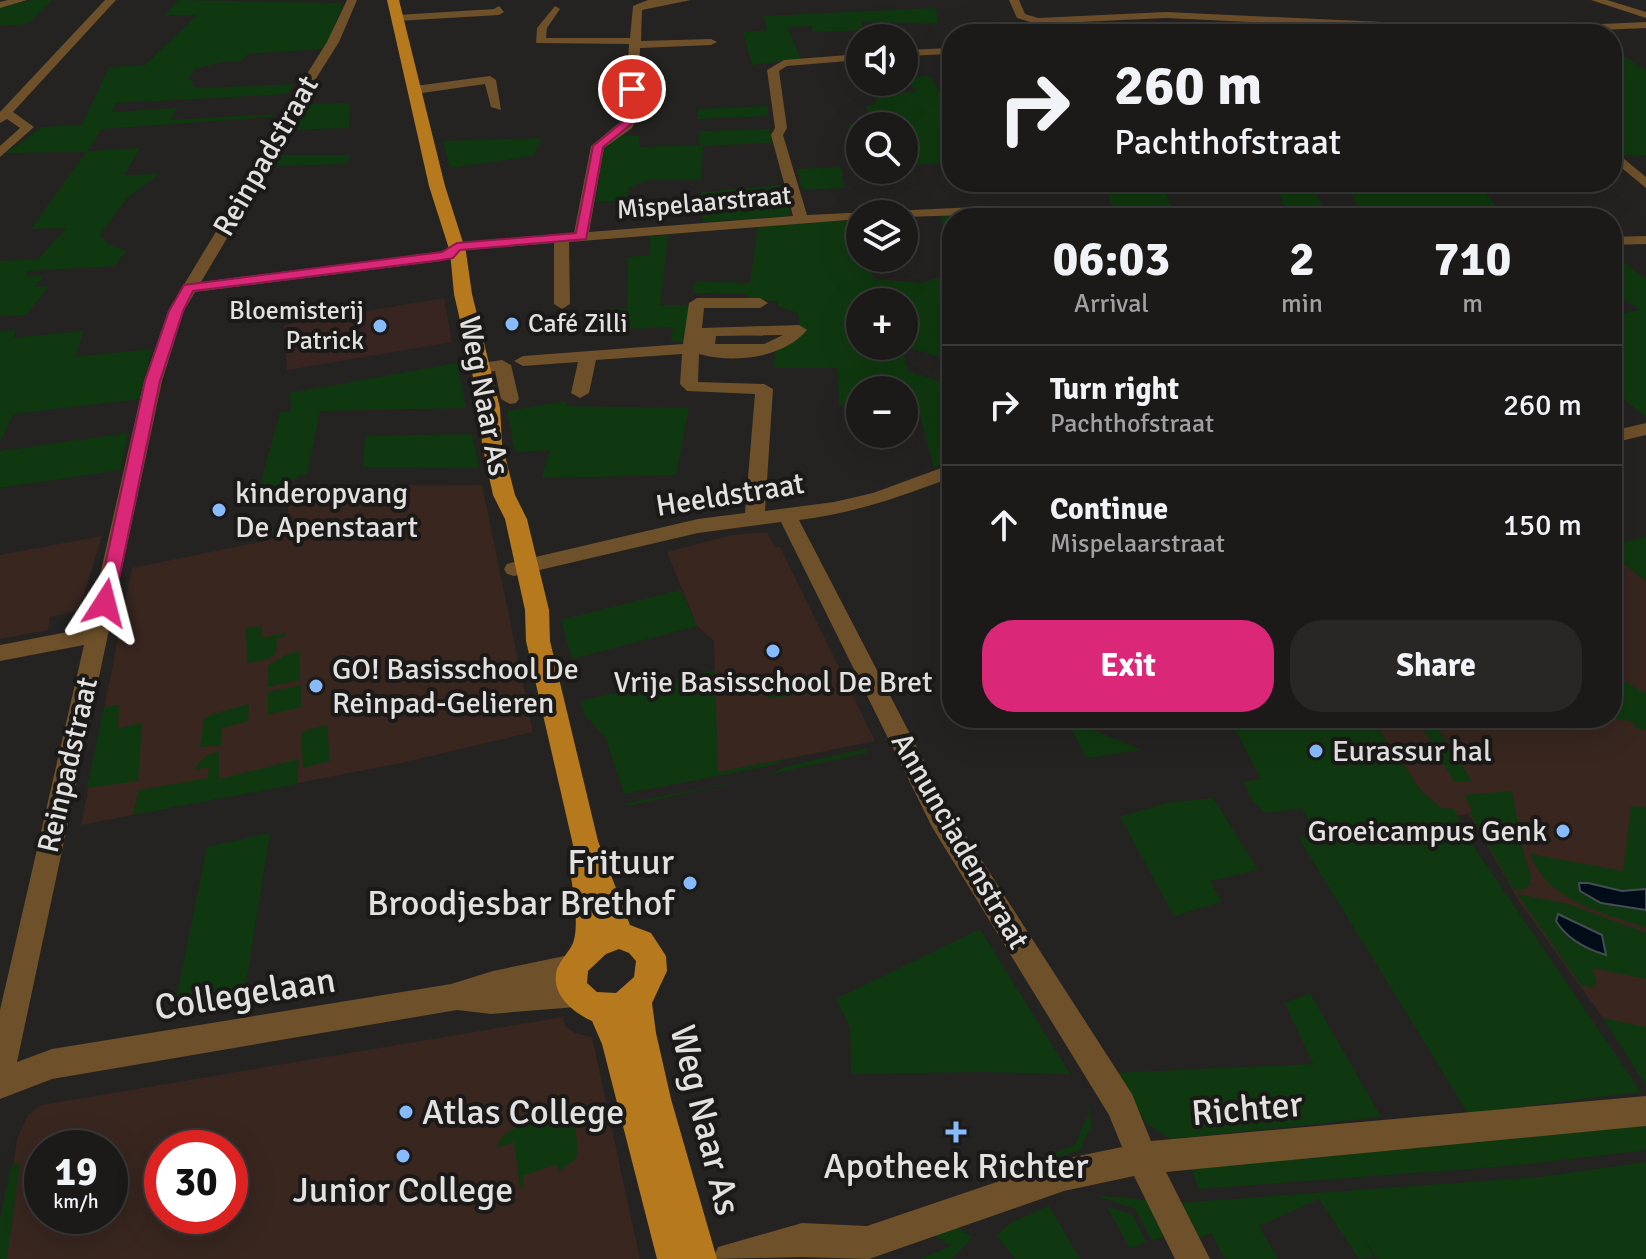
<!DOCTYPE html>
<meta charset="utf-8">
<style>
:root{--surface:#1b1a19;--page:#282726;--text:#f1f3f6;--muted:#a0a1a2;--line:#393838;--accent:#db2777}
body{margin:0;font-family:Signika,sans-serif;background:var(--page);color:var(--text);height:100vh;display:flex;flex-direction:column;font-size:30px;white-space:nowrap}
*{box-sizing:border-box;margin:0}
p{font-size:26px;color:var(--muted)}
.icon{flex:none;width:44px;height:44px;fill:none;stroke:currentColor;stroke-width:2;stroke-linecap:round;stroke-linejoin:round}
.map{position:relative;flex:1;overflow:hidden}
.details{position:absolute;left:942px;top:208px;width:680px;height:520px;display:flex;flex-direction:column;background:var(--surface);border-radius:32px;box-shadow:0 8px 32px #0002,0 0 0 2px var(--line)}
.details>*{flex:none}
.banner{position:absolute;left:942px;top:24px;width:680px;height:168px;border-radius:32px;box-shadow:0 8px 32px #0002,0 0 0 2px var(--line);background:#1b1a19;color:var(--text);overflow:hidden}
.fabs{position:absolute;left:846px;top:24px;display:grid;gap:16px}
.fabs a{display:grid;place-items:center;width:72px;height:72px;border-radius:50%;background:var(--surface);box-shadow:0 8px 32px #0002,0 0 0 2px var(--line);font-size:40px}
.speed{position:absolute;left:24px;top:1130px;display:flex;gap:16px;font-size:40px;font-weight:700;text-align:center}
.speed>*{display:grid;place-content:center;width:104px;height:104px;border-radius:50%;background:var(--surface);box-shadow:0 8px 32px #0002,0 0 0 2px var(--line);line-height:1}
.speed small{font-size:20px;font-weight:400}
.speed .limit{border:12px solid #d22;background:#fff;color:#111}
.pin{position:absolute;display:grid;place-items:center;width:68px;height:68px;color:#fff;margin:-34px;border:4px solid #fff;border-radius:50%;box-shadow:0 2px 8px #0007}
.me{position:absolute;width:88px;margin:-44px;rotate:9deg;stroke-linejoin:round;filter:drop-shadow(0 0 6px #0008)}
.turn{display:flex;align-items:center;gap:28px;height:168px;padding:0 40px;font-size:36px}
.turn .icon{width:104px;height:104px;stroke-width:2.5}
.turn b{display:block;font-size:56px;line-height:68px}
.eta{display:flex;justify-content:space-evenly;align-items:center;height:136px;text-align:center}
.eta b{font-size:48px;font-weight:800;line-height:56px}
.action{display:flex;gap:16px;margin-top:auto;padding:16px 40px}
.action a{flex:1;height:92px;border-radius:32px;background:var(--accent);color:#fff;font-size:32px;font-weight:800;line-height:92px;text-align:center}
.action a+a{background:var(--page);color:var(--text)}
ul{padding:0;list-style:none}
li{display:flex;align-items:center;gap:24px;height:120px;padding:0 40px;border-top:2px solid var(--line)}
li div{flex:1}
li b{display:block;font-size:30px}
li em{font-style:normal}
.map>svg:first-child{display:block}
.commercial{fill:#382522}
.education{fill:#38261f;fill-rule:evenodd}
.green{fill:#103810}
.water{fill:#000d19;stroke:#444d55;stroke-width:2}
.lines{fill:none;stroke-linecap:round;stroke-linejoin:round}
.minor{fill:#6e502a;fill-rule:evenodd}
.major{fill:#b7791e;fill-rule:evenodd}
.route{fill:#db2777;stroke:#8e194d;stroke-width:2}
.poi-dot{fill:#87bbfb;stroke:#1b1a18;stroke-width:3}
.labels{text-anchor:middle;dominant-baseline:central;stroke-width:8;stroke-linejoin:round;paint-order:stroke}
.far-street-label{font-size:26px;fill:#e2e1e0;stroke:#1b1a18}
.far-poi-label{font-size:26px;fill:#e2e1e0;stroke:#1b1a18;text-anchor:end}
.street-label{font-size:30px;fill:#e2e1e0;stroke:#1b1a18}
.poi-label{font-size:30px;fill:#e2e1e0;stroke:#1b1a18;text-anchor:start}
.near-poi-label{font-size:36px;fill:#e2e1e0;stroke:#1b1a18}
.near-street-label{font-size:36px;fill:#e2e1e0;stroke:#1b1a18}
</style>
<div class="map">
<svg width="1646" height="1259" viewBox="0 0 1646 1259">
<rect width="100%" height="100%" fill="#242321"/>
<!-- commercial -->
<path class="commercial" d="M 444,298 L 452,342 L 287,370 L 284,325 Z"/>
<!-- education -->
<g class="education">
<path d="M 482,485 L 533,732 L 401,763 L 81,825 L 132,568 L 289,536 L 287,486 Z"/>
<path d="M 767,532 L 775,547 L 780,547 L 875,741 L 717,773 L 714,641 L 697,626 L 667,552 L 732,535 Z"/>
<path d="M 102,536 L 79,610 L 50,617 L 48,630 L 0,639 L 0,555 Z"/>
<path d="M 1612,554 L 1646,581 L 1646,1078 L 1519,901 L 1469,814 L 1450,816 L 1422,792 L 1371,718 L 1612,718 Z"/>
<path d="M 563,1017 L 565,1026 L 575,1033 L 592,1037 L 640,1259 L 0,1259 L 17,1139 L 28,1115 L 41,1105 ZM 42,1148 L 110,1148 L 110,1216 L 42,1216 ZM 162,1148 L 230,1148 L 230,1216 L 162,1216 Z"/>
</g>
<!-- green -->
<g class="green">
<path d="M 32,0 L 52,0 L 27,24 L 0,26 L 0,7 Z"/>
<path d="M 178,0 L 343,3 L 329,42 L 321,49 L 248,54 L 240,62 L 222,62 L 194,69 L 188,79 L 192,80 L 193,87 L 201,88 L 294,84 L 288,94 L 116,103 L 112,112 L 177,108 L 170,120 L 275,114 L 273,117 L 101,129 L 88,151 L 140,148 L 124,175 L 159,174 L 127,198 L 100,235 L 108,244 L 126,251 L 115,266 L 28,271 L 25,276 L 45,276 L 34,287 L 49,286 L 26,315 L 0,316 L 0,261 L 38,259 L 66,228 L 31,229 L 86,152 L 6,153 L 42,127 L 82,125 L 109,67 L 145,65 L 197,15 L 165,15 Z"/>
<path d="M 936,8 L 938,23 L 862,22 L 863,30 L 813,32 L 811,26 L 787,27 L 801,59 L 752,65 L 743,32 L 767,30 L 764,16 Z"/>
<path d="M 1612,49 L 1646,70 L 1646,155 L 1622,155 L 1612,145 L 1612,69 L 1619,69 L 1612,64 Z"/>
<path d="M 929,76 L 939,90 L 952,90 L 952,163 L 904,165 L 904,126 L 860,126 L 860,139 L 854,139 L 848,124 L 872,122 L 866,105 L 877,104 L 874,95 L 916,92 L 907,77 Z"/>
<path d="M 350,103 L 349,128 L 290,130 L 304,104 Z"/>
<path d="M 768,106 L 768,116 L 697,119 L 698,109 Z"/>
<path d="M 770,129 L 772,143 L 703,146 L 701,180 L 649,180 L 629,187 L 627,201 L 596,201 L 603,148 L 619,136 L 639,136 L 640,147 L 703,145 L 698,143 L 700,131 Z"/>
<path d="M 542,138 L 533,156 L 450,168 L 443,141 Z"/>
<path d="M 280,155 L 350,155 L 346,164 L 275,166 Z"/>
<path d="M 841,167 L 844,188 L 802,190 L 797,169 Z"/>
<path d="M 1103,182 L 1161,182 L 1176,217 L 1115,213 Z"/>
<path d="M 1246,182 L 1308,182 L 1330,218 L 1291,218 L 1273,183 Z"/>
<path d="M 1345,182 L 1530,182 L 1537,190 L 1482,189 L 1505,218 L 1364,218 Z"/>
<path d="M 784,185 L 790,213 L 787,216 L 702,222 L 701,192 Z"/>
<path d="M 969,214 L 969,218 L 952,218 L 952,360 L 902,346 L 904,302 L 860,302 L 860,346 L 901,346 L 908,371 L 952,385 L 952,458 L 934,468 L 917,403 L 904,403 L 904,390 L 860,390 L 860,404 L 839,405 L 838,368 L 774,368 L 775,348 L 800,330 L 798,313 L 778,306 L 777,301 L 748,300 L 748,294 L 693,293 L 695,281 L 750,283 L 758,227 L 860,219 L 860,258 L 871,258 L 873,279 L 922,283 L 950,273 L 941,215 Z"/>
<path d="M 668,235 L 660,305 L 690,305 L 687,342 L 671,342 L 673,327 L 584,331 L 589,310 L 627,308 L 628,257 L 650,255 L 650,236 Z"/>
<path d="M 1612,253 L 1646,279 L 1646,417 L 1612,390 L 1612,315 L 1640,310 L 1612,291 Z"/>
<path d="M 17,330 L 12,338 L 84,331 L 75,357 L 152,349 L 139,399 L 13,414 L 0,442 L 0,331 Z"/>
<path d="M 457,363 L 466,408 L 320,411 L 307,474 L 300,475 L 287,486 L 260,486 L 280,412 L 291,411 L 290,393 Z"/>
<path d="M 566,401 L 566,406 L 689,408 L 676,475 L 542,478 L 550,450 L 515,452 L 507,411 Z"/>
<path d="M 128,433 L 120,470 L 0,488 L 0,451 Z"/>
<path d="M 472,434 L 479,468 L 363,467 L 365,436 Z"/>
<path d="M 1646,536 L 1646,581 L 1612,554 L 1612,546 Z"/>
<path d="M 681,590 L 697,626 L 572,659 L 561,620 Z"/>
<path d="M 262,626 L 262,638 L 286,633 L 286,636 L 277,638 L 276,653 L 266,660 L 247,663 L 246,628 Z"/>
<path d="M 299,651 L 300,680 L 268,687 L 268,666 L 286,655 Z"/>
<path d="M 715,670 L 718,772 L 790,758 L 769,766 L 624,794 L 606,738 L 584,714 L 581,701 Z"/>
<path d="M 813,678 L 817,692 L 768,699 L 779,680 Z"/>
<path d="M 1612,679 L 1632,685 L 1646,694 L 1646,730 L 1636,728 L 1633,722 L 1612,718 Z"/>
<path d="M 301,685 L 301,707 L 268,715 L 268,692 Z"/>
<path d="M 249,704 L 248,721 L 222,728 L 221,745 L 200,747 L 204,719 L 210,715 Z"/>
<path d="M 119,705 L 118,728 L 142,723 L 138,781 L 87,788 L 104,707 Z"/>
<path d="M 1066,718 L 1075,718 L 1077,723 L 1141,750 L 1086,758 Z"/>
<path d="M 1268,718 L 1371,718 L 1422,792 L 1441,808 L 1454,809 L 1476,850 L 1641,1092 L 1468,1113 L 1303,845 L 1300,838 L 1317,834 L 1302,808 L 1266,813 L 1253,802 L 1243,782 L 1261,779 L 1232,723 Z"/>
<path d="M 1421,718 L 1431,718 L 1472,781 L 1454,782 L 1422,726 Z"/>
<path d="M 327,725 L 330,761 L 303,768 L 301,732 Z"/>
<path d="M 868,748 L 866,753 L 628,806 L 627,803 L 769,775 L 784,767 Z"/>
<path d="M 219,752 L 219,779 L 299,759 L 297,784 L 133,815 L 139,790 L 208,778 L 209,767 L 194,770 C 200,759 207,754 219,752 Z"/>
<path d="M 1512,791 L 1524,854 L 1531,876 L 1530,885 L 1524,889 L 1514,890 L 1470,813 L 1472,810 L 1464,795 Z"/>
<path d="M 1213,798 L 1258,870 L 1210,881 L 1221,902 L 1174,916 L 1120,817 L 1167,803 Z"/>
<path d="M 1631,806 L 1646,807 L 1646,889 L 1622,891 L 1588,883 L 1634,910 L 1646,910 L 1646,928 C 1602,912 1548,902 1530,854 L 1623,871 Z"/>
<path d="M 270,833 L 244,996 L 174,1009 L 207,847 Z"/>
<path d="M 1517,894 L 1568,904 L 1646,933 L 1646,979 L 1593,968 L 1597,985 L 1593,984 L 1593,988 L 1581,985 Z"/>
<path d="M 980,929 L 1070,1074 L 980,1072 L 851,1074 L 850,1027 L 836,999 Z"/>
<path d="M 1310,993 L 1381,1117 L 1171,1139 L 1148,1125 L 1114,1073 L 1313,1064 L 1285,1003 Z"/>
<path d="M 1603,1018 L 1646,1027 L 1646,1086 L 1641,1078 Z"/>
<path d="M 1088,1103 L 1092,1126 L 1083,1141 L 1082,1149 L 1006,1175 L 1005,1170 L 1075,1145 L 1088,1114 Z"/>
<path d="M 550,1116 L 562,1116 L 574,1123 L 578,1148 L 576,1159 L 558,1172 L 556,1164 L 523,1176 L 524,1186 L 520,1188 L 514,1142 L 497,1148 C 501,1127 533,1122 550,1116 Z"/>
<path d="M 1646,1123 L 1646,1150 L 1520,1165 L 1199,1189 L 1191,1168 Z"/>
<path d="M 1646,1162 L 1646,1259 L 1377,1259 L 1363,1237 L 1374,1257 L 1359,1259 L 1319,1199 L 1259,1226 L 1278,1259 L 1225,1259 L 1211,1233 L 1195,1240 L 1177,1203 L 1540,1177 Z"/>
<path d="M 20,1163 L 7,1259 L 0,1259 L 0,1218 L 11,1166 Z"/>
<path d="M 1095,1195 L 1148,1200 L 1168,1236 L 1152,1241 L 1135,1209 Z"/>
<path d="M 1049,1206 L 1080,1259 L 1015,1259 L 996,1235 L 1011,1223 Z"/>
<path d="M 1107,1207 L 1132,1214 L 1146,1242 L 1130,1249 Z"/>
<path d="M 955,1226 L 972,1237 L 952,1259 L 920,1259 L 951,1246 L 931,1233 Z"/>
</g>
<!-- water -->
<g class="water">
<path d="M 1588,883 L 1622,891 L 1646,889 L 1646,910 L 1601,903 L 1580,891 L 1579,883 Z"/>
<path d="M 1558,914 L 1602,935 L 1606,955 C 1586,949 1567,939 1556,921 Z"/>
</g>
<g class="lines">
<!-- minor -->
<g class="minor">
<path d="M 8,0 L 27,0 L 0,8 L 0,2 Z"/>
<path d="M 105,0 L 116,0 L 13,112 L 34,127 L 0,157 L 0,146 L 20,128 L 7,119 L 0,123 L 0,112 Z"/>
<path d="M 347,0 L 357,0 L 339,42 L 283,131 L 286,139 L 201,282 L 439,252 L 463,242 L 574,233 L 591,146 L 625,118 L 629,44 L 536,43 L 537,28 L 555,6 L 560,9 L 547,28 L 546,38 L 630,38 L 633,6 L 648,0 L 691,0 L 642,10 L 641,41 L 711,39 L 717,42 L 711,45 L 640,48 L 637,118 L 632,128 L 604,148 L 589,232 L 793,216 L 771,135 L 775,128 L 767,70 L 784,60 L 860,54 L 860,60 L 787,66 L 779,71 L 787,128 L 783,135 L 807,215 L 997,206 L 1143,214 L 1150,218 L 997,214 L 904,217 L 904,214 L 860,214 L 860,219 L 569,242 L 570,304 L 562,309 L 554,304 L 554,243 L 466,250 L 442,261 L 195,292 L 184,311 L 162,381 L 17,1062 L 52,1049 L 451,984 L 493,971 L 574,954 L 584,958 L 588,967 L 584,976 L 576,979 L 586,983 L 590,993 L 586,1003 L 576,1007 L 491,1014 L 457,1010 L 52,1079 L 0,1099 L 0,1010 L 84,645 L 0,661 L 0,645 L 88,628 L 144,381 L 168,311 L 272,139 L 271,131 L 327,42 Z"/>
<path d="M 1009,0 L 1019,0 L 1025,14 L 1038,18 L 1166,12 L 1511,28 L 1646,22 L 1646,28 L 1504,34 L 1166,18 L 1037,24 L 1017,18 Z"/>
<path d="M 1591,0 L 1607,0 L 1646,12 L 1646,18 Z"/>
<path d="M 499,6 L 504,12 L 499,15 L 397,21 L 392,18 L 397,15 L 494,9 Z"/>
<path d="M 952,48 L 952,54 L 904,56 L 904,50 Z"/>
<path d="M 490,76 L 496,80 L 501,110 L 491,107 L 485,84 L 415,94 L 409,90 L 415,86 Z"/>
<path d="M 1612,149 L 1646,177 L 1646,188 L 1612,160 Z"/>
<path d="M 1646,236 L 1646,244 L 1612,245 L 1612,237 Z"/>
<path d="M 697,298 L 760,298 L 768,303 L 760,308 L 704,308 L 702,328 L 799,325 L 807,330 C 784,358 733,364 699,354 L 698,382 L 764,384 L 773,389 L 765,511 L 834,502 L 873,493 L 952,464 L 952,477 C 901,497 854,513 799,520 L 950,811 L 1132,1094 L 1151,1141 L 1646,1096 L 1646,1126 L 1166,1172 L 1210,1259 L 1175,1259 L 1134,1176 L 1064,1191 L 869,1259 L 802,1257 L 713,1259 L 718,1247 L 802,1223 L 867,1226 L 1064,1159 L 1122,1147 L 1109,1115 L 932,827 L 781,522 L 698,533 L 514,576 L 507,574 L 504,569 L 507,564 L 514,562 L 698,519 L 745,513 L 755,394 L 687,391 L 680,384 L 682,354 L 596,360 L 589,393 L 580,398 L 571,393 L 578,362 L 523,366 L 514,361 L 523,356 L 683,344 L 689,303 ZM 783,335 L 764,344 L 715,344 L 716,336 Z"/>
<path d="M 502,360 L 511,365 L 519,399 L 516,403 L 510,404 L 501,399 L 495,371 L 481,373 L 472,368 L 475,364 Z"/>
<path d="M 1646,423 L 1646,435 L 1612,443 L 1612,431 Z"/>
</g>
<!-- major -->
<path class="major" d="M 387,0 L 399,0 L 445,186 L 466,252 L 472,294 L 500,408 L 502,444 L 515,495 L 527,519 L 549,610 L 550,641 L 598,841 L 630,925 L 651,933 L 666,956 L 667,971 L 652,1003 L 656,1033 L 671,1099 L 717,1259 L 657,1259 L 602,1044 L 592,1021 C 572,1012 550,994 557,969 C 561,959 569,952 573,943 C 580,924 572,888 570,868 L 576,858 L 526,641 L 525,610 L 505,519 L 493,495 L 482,444 L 480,408 L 454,294 L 450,252 L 429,186 ZM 619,949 L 629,953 L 636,961 L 634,977 L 616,993 L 597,992 L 587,983 L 588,971 L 606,954 Z"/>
</g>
<!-- route -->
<path class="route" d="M 629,87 L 637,89 L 635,121 L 603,147 L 586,239 L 460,250 L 453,258 L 442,260 L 193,291 L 183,311 L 160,381 L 114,603 L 105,609 L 99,607 L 97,603 L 145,381 L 169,311 L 184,285 L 442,252 L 457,243 L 576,233 L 593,146 L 625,120 Z"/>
<!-- markers -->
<g class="poi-dot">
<circle cx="512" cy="324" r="8"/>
<circle cx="380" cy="326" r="8"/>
<circle cx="219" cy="510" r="8"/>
<circle cx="773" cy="651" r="8"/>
<circle cx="316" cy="686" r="8"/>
<circle cx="1316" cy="751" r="8"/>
<circle cx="1563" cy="831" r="8"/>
<circle cx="690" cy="883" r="8"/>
<circle cx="406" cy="1112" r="8"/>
<path d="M952 1120h8v8h8v8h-8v8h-8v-8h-8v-8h8z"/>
<circle cx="403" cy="1156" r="8"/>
</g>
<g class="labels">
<!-- far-street labels -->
<g class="far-street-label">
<text transform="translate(704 203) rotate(-5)">Mispelaarstraat</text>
</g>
<!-- far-poi labels -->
<g class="far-poi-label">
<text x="364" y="311">Bloemisterij<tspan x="364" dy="30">Patrick</tspan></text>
<text x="528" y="324" text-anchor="start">Café Zilli</text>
</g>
<!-- street labels -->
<g class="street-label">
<text transform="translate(266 156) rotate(-60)">Reinpadstraat</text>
<text transform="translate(484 396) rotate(79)">Weg Naar As</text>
<text transform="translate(730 495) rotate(-9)">Heeldstraat</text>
<text transform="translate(68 765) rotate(-77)">Reinpadstraat</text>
<text transform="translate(960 841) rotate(60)">Annunciadenstraat</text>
</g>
<!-- poi labels -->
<g class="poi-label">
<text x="235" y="493">kinderopvang<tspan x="235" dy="34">De Apenstaart</tspan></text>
<text x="332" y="669">GO! Basisschool De<tspan x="332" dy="34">Reinpad-Gelieren</tspan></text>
<text x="773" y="682" text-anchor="middle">Vrije Basisschool De Bret</text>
<text x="1332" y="751">Eurassur hal</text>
<text x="1547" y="831" text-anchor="end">Groeicampus Genk</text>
</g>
<!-- near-poi labels -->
<g class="near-poi-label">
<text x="674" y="862" text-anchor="end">Frituur<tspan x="674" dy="41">Broodjesbar Brethof</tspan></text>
<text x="422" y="1112" text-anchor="start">Atlas College</text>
<text x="956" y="1166">Apotheek Richter</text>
<text x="403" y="1190">Junior College</text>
</g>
<!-- near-street labels -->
<g class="near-street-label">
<text transform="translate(245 994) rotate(-9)">Collegelaan</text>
<text transform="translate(1247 1109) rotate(-5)">Richter</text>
<text transform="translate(705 1120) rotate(76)">Weg Naar As</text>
</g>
</g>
</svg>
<div class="fabs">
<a><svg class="icon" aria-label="sound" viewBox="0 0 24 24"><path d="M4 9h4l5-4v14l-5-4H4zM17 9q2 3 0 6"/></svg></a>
<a><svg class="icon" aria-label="search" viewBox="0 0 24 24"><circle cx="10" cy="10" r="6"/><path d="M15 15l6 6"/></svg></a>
<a><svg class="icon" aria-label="layers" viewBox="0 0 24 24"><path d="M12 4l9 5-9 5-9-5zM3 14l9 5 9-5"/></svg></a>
<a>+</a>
<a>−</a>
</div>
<div class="speed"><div>19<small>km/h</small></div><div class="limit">30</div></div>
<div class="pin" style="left:632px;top:89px;background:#d93025"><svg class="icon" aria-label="arrive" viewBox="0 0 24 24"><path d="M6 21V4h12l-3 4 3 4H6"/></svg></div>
<svg class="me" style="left:105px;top:603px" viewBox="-20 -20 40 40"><path d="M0-17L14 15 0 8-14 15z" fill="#db2777" stroke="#fff" stroke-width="4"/></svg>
<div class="banner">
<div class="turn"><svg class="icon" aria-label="right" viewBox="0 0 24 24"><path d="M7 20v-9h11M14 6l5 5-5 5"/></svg><div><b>260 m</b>Pachthofstraat</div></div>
</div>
<section class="details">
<div class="eta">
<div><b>06:03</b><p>Arrival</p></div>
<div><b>2</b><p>min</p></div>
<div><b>710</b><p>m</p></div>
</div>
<ul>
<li><svg class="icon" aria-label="right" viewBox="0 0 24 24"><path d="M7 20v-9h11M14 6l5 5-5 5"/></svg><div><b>Turn right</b><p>Pachthofstraat</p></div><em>260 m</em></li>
<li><svg class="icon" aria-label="ahead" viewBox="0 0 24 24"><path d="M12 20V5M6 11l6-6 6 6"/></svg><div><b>Continue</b><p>Mispelaarstraat</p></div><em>150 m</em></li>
</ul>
<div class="action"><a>Exit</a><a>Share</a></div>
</section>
</div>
